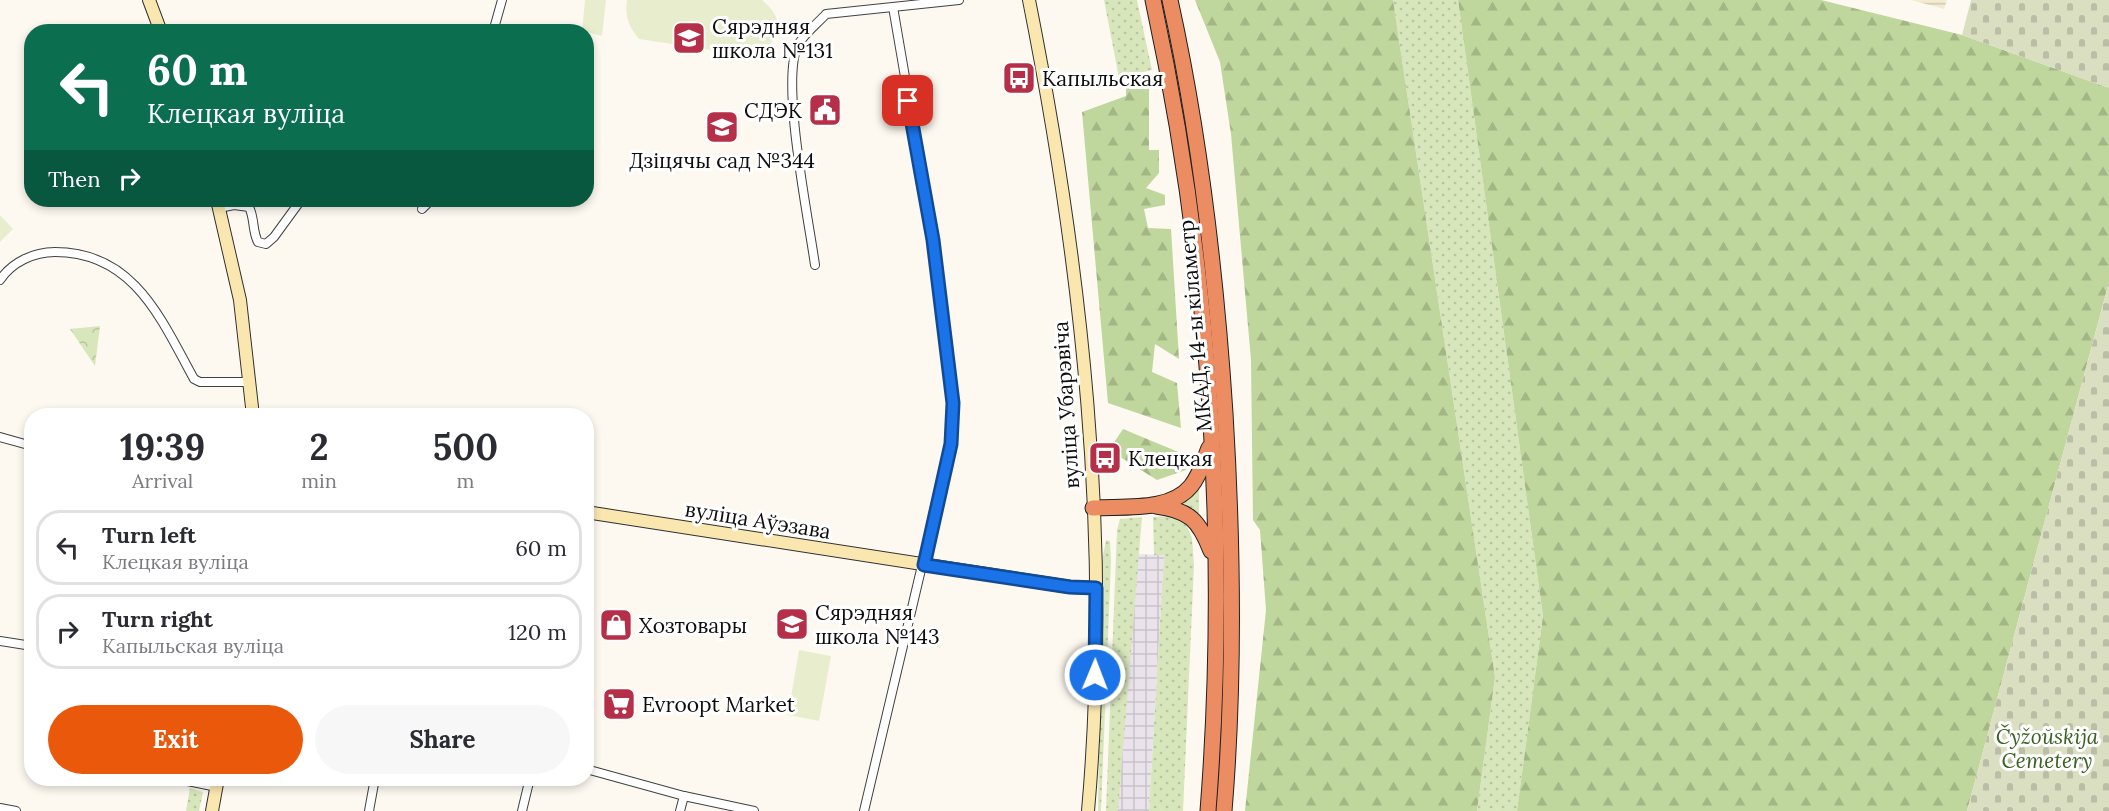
<!DOCTYPE html>
<meta charset="utf-8">
<style>
:root{--surface:#fff;--page:#f7f7f7;--text:#2b2b33;--muted:#7c7c81;--line:#e1e1e2;--accent:#ea580c}
body{margin:0;font-family:Lora,serif;background:var(--page);color:var(--text);height:100vh;display:flex;flex-direction:column;font-size:22px;white-space:nowrap}
*{box-sizing:border-box;margin:0}
p{font-size:20px;color:var(--muted)}
.icon{flex:none;width:33px;height:33px;fill:none;stroke:currentColor;stroke-width:2;stroke-linecap:round;stroke-linejoin:round}
.map{position:relative;flex:1;overflow:hidden}
.panel{position:absolute;left:24px;top:408px;width:570px;height:378px;display:flex;flex-direction:column;background:var(--surface);border-radius:24px;box-shadow:0 3px 9px #0003}
.panel>*{flex:none}
.banner{position:absolute;left:24px;top:24px;width:570px;height:183px;border-radius:24px;box-shadow:0 3px 9px #0003;background:#0b6e4f;color:#fff;overflow:hidden}
.pin{position:absolute;display:grid;place-items:center;width:51px;height:51px;color:#fff;margin:-26px;border-radius:12px;box-shadow:0 3px 9px #0006}
.me{position:absolute;width:66px;margin:-33px;rotate:1deg;stroke-linejoin:round;filter:drop-shadow(0 0 4px #0008)}
.turn{display:flex;align-items:center;gap:21px;height:126px;padding:0 24px;font-size:27px}
.turn .icon{width:78px;height:78px;stroke-width:2.5}
.turn b{display:block;font-size:42px;line-height:51px}
.then{display:flex;align-items:center;height:57px;padding:0 24px;background:#0003;gap:12px;font-size:22px}
.eta{display:flex;justify-content:space-evenly;align-items:center;height:102px;text-align:center}
.eta b{font-size:36px;font-weight:700;line-height:42px}
.button{display:flex;gap:12px;margin-top:auto;padding:12px 24px}
.button a{flex:1;height:69px;border-radius:36px;background:var(--accent);color:#fff;font-size:24px;font-weight:700;line-height:69px;text-align:center}
.button a+a{background:var(--page);color:var(--text)}
ul{padding:0;list-style:none}
li{display:flex;align-items:center;gap:18px;height:75px;margin:0 12px 9px;padding:0 12px;border:3px solid var(--line);border-radius:24px}
li div{flex:1}
li b{display:block;font-size:22px}
li em{font-style:normal}
.map>svg:first-child{display:block}
.industrial{fill:url(#industrial-grid)}
.farmland{fill:url(#farmland-rules)}
.grass{fill:url(#grass-dots)}
.forest{fill:url(#forest-firs)}
.cemetery{fill:url(#cemetery-stones)}
.park{fill:url(#park-crowns)}
.pitch{fill:#e8eecd}
.lines{fill:none;stroke-linecap:round;stroke-linejoin:round}
.street-casing{stroke:#414141;stroke-width:10}
.secondary-casing{stroke:#303030;stroke-width:14}
.highway-casing{stroke:#1f1f1f;stroke-width:17}
.street{stroke:#fff;stroke-width:8}
.secondary{stroke:#fae7b0;stroke-width:12}
.highway{stroke:#eb8c62;stroke-width:15}
.route-casing{stroke:#114b97;stroke-width:15}
.route{stroke:#1a73e8;stroke-width:10}
.labels{text-anchor:middle;dominant-baseline:central;stroke-width:6;stroke-linejoin:round;paint-order:stroke}
.poi-label{font-size:21px;fill:#0e0e0e;stroke:#fff;text-anchor:start}
.street-label{font-size:21px;fill:#0e0e0e;stroke:#fff}
.park-label{font-size:21px;font-style:italic;fill:#396222;stroke:#fff}
</style>
<div class="map">
<svg width="2109" height="811" viewBox="0 0 2109 811">
<defs>
<pattern id="industrial-grid" width="8" height="8" patternUnits="userSpaceOnUse" patternTransform="scale(1.5)"><rect width="8" height="8" fill="#eae3ec"/><path d="M0 4h8M4 0v8" fill="none" stroke="#c8c2c9"/></pattern>
<pattern id="farmland-rules" width="6" height="5" patternUnits="userSpaceOnUse" patternTransform="scale(1.5)"><rect width="6" height="5" fill="#f3ebd2"/><path d="M0 2.5h6" fill="none" stroke="#cfc8b3"/></pattern>
<pattern id="grass-dots" width="8" height="8" patternUnits="userSpaceOnUse" patternTransform="scale(1.5)"><rect width="8" height="8" fill="#d8e6bc"/><path d="M2 2h.1M6 6h.1" fill="none" stroke="#b8c4a0" stroke-width="1.8" stroke-linecap="round"/></pattern>
<pattern id="forest-firs" width="22" height="20" patternUnits="userSpaceOnUse" patternTransform="scale(1.5)"><rect width="22" height="20" fill="#bfd69c"/><path d="M5 1l3.5 6h-7zM16 11l3.5 6h-7z" fill="#a3b685"/></pattern>
<pattern id="cemetery-stones" width="16" height="16" patternUnits="userSpaceOnUse" patternTransform="scale(1.5)"><rect width="16" height="16" fill="#dadfc2"/><path d="M2 7V4a2 2 0 0 1 4 0v3zM10 15v-3a2 2 0 0 1 4 0v3z" fill="#babea6"/></pattern>
<pattern id="park-crowns" width="20" height="18" patternUnits="userSpaceOnUse" patternTransform="scale(1.5)"><rect width="20" height="18" fill="#d8e6bc"/><path d="M2 6a3 3 0 1 1 6 0M12 15a3 3 0 1 1 6 0" fill="none" stroke="#b8c4a0"/></pattern>
</defs>
<rect width="100%" height="100%" fill="#fef9f0"/>
<!-- industrial -->
<path class="industrial" d="M 1133,554 L 1164,555 L 1149,811 L 1117,811 Z"/>
<!-- farmland -->
<path class="farmland" d="M 1911,0 L 1947,0 L 1944,9 Z"/>
<!-- grass -->
<g class="grass">
<path d="M 1104,0 L 1137,0 L 1152,70 L 1119,78 Z"/>
<path d="M 1393,0 L 1458,0 L 1543,616 L 1517,811 L 1477,811 L 1495,677 Z"/>
<path d="M 1199,483 L 1199,517 L 1174,503 Z"/>
<path d="M 1172,516 L 1186,524 L 1192,538 L 1194,565 L 1183,811 L 1149,811 L 1164,555 L 1154,555 L 1153,517 Z"/>
<path d="M 1142,517 L 1118,811 L 1106,811 L 1117,530 L 1120,519 Z"/>
<path d="M 1106,540 L 1110,541 L 1111,561 L 1101,811 L 1098,811 L 1102,561 Z"/>
<path d="M 190,788 L 203,792 L 199,811 L 186,811 Z"/>
</g>
<!-- forest -->
<g class="forest">
<path d="M 1195,0 L 1393,0 L 1495,677 L 1477,811 L 1245,811 L 1266,610 L 1260,530 L 1253,520 L 1251,360 L 1231,134 L 1220,62 Z"/>
<path d="M 1458,0 L 1821,0 L 1962,35 L 2109,88 L 2109,282 L 1967,811 L 1517,811 L 1543,616 Z"/>
<path d="M 1149,79 L 1149,150 L 1159,150 L 1159,173 L 1146,188 L 1165,195 L 1165,205 L 1144,209 L 1148,228 L 1171,229 L 1179,359 L 1155,344 L 1152,372 L 1177,383 L 1181,428 L 1108,403 L 1082,112 L 1126,96 L 1126,82 Z"/>
<path d="M 1123,429 L 1188,456 L 1186,470 L 1157,480 L 1109,450 Z"/>
</g>
<!-- cemetery -->
<g class="cemetery">
<path d="M 1971,0 L 2109,0 L 2109,88 L 1962,35 Z"/>
<path d="M 2109,282 L 2109,811 L 1967,811 Z"/>
</g>
<!-- park -->
<path class="park" d="M 100,326 L 95,366 L 70,329 Z"/>
<!-- pitch -->
<g class="pitch">
<path d="M 585,0 L 606,0 L 602,36 L 582,31 Z"/>
<path d="M 627,0 L 762,0 C 789,22 780,45 750,56 L 639,39 C 628,26 625,17 627,0 Z"/>
<path d="M 0,215 L 13,229 L 0,242 Z"/>
<path d="M 799,650 L 831,656 L 819,721 L 788,715 Z"/>
</g>
<g class="lines">
<!-- street casing -->
<g class="street-casing">
<g id="street">
<path d="M 287,32 L 310,29 L 338,32"/>
<path d="M 493,32 L 502,0"/>
<path d="M 219,208 L 234,205 L 249,207 C 255,219 252,231 258,242 L 266,244 L 274,237 L 301,200"/>
<path d="M 422,209 L 431,200"/>
<path d="M 815,265 C 809,221 780,80 798,45 C 804,34 818,23 826,14 L 959,0"/>
<path d="M 0,280 C 12,262 34,252 55,252 C 134,252 161,319 194,379 L 200,382 L 250,382"/>
<path d="M 0,437 L 32,446"/>
<path d="M 0,641 L 32,646"/>
<path d="M 586,769 L 684,796 L 754,811"/>
<path d="M 173,778 L 217,787"/>
<path d="M 0,808 L 16,811"/>
<path d="M 369,811 L 375,778"/>
<path d="M 522,811 L 530,778"/>
<path d="M 680,811 L 684,796"/>
<path d="M 864,811 L 953,434 L 953,403 L 933,240 L 893,7"/>
</g>
</g>
<!-- secondary casing -->
<g class="secondary-casing">
<g id="secondary">
<path d="M 149,0 L 161,32"/>
<path d="M 1029,0 C 1082,267 1112,539 1088,811"/>
<path d="M 217,200 L 240,300 L 253,416"/>
<path d="M 586,512 L 1070,587 L 1096,588"/>
<path d="M 212,811 L 218,778"/>
</g>
</g>
<!-- highway casing -->
<g class="highway-casing">
<g id="highway">
<path d="M 1153,0 C 1210,264 1229,541 1208,811"/>
<path d="M 1170,0 C 1200,136 1216,274 1225,413 C 1233,546 1235,678 1224,811"/>
<path d="M 1156,506 C 1189,510 1199,520 1211,551"/>
<path d="M 1093,508 C 1124,506 1170,512 1191,486 C 1200,475 1204,460 1209,448"/>
</g>
</g>
<!-- street -->
<use href="#street" class="street"/>
<!-- secondary -->
<use href="#secondary" class="secondary"/>
<!-- highway -->
<use href="#highway" class="highway"/>
</g>
<g class="lines">
<!-- route casing -->
<g class="route-casing">
<path id="route" d="M 908,101 L 933,240 L 953,403 L 951,444 L 924,565 L 1070,587 L 1096,588 L 1095,675"/>
</g>
<!-- route -->
<use href="#route" class="route"/>
</g>
<!-- icons -->
<defs>
<g id="school-square" transform="scale(1.725)"><rect x="-9" y="-9" width="18" height="18" rx="4" fill="#b52f49" stroke="#fff"/><path d="M0-5L7-2L0 1L-7-2ZM-4 1L0 2.5L4 1V4Q0 6-4 4Z" fill="#fff"/></g>
<g id="bus-square" transform="scale(1.725)"><rect x="-9" y="-9" width="18" height="18" rx="4" fill="#b52f49" stroke="#fff"/><path d="M-5-6H5V4H4V6H2V4H-2V6H-4V4H-5ZM-3.5-4V0h7V-4ZM-3.5 1.2v1.5H-2V1.2ZM2 1.2v1.5H3.5V1.2Z" fill="#fff"/></g>
<g id="civic-square" transform="scale(1.725)"><rect x="-9" y="-9" width="18" height="18" rx="4" fill="#b52f49" stroke="#fff"/><path d="M-.6-6.5H3V-4.5H.6V-3L4-1V1h2V6H-6V1h2V-1L-.6-3ZM-1.2 2.5V6h2.4V2.5Z" fill="#fff"/></g>
<g id="shop-square" transform="scale(1.725)"><rect x="-9" y="-9" width="18" height="18" rx="4" fill="#b52f49" stroke="#fff"/><path d="M-5-2.5h2.3a2.7 3.5 0 0 1 5.4 0H5L5.5 6h-11ZM-1.5-2.5h3a1.5 2.3 0 0 0-3 0Z" fill="#fff"/></g>
<g id="supermarket-square" transform="scale(1.725)"><rect x="-9" y="-9" width="18" height="18" rx="4" fill="#b52f49" stroke="#fff"/><path d="M-6-5.5h2.5l.6 2H6L4.5 2H-2.5L-4.4-4H-6ZM-1.5 3.2a1.3 1.3 0 1 0 .1 0ZM3 3.2a1.3 1.3 0 1 0 .1 0Z" fill="#fff"/></g>
</defs>
<g fill-rule="evenodd">
<use href="#school-square" x="689" y="38"/>
<use href="#bus-square" x="1019" y="78"/>
<use href="#civic-square" x="825" y="110"/>
<use href="#school-square" x="722" y="127"/>
<use href="#bus-square" x="1105" y="458"/>
<use href="#school-square" x="792" y="624"/>
<use href="#shop-square" x="616" y="625"/>
<use href="#supermarket-square" x="619" y="704"/>
</g>
<g class="labels">
<!-- poi labels -->
<g class="poi-label">
<text x="712" y="26">Сярэдняя<tspan x="712" dy="24">школа №131</tspan></text>
<text x="1042" y="78">Капыльская</text>
<text x="802" y="110" text-anchor="end">СДЭК</text>
<text x="722" y="160" text-anchor="middle">Дзіцячы сад №344</text>
<text x="1128" y="458">Клецкая</text>
<text x="815" y="612">Сярэдняя<tspan x="815" dy="24">школа №143</tspan></text>
<text x="639" y="625">Хозтовары</text>
<text x="642" y="704">Evroopt Market</text>
</g>
<!-- street labels -->
<g class="street-label">
<text transform="translate(1195 326) rotate(-95)">МКАД, 14-ы кіламетр</text>
<text transform="translate(1066 405) rotate(-94)">вуліца Убарэвіча</text>
<text transform="translate(758 520) rotate(9)">вуліца Аўэзава</text>
</g>
<!-- park labels -->
<g class="park-label">
<text x="2047" y="736">Čyžoŭskija<tspan x="2047" dy="24">Cemetery</tspan></text>
</g>
</g>
</svg>
<div class="pin" style="left:908px;top:101px;background:#d93025"><svg class="icon" aria-label="arrive" viewBox="0 0 24 24"><path d="M6 21V4h12l-3 4 3 4H6"/></svg></div>
<svg class="me" style="left:1095px;top:675px" viewBox="-20 -20 40 40"><circle r="17" fill="#1a73e8" stroke="#fff" stroke-width="3"/><path d="M0-11L8 9 0 5-8 9z" fill="#fff"/></svg>
<div class="banner">
<div class="turn"><svg class="icon" aria-label="left" viewBox="0 0 24 24"><path d="M17 20v-9H6M10 6l-5 5 5 5"/></svg><div><b>60 m</b>Клецкая вуліца</div></div>
<div class="then">Then<svg class="icon" aria-label="right" viewBox="0 0 24 24"><path d="M7 20v-9h11M14 6l5 5-5 5"/></svg></div>
</div>
<section class="panel">
<div class="eta">
<div><b>19:39</b><p>Arrival</p></div>
<div><b>2</b><p>min</p></div>
<div><b>500</b><p>m</p></div>
</div>
<ul>
<li><svg class="icon" aria-label="left" viewBox="0 0 24 24"><path d="M17 20v-9H6M10 6l-5 5 5 5"/></svg><div><b>Turn left</b><p>Клецкая вуліца</p></div><em>60 m</em></li>
<li><svg class="icon" aria-label="right" viewBox="0 0 24 24"><path d="M7 20v-9h11M14 6l5 5-5 5"/></svg><div><b>Turn right</b><p>Капыльская вуліца</p></div><em>120 m</em></li>
</ul>
<div class="button"><a>Exit</a><a>Share</a></div>
</section>
</div>
